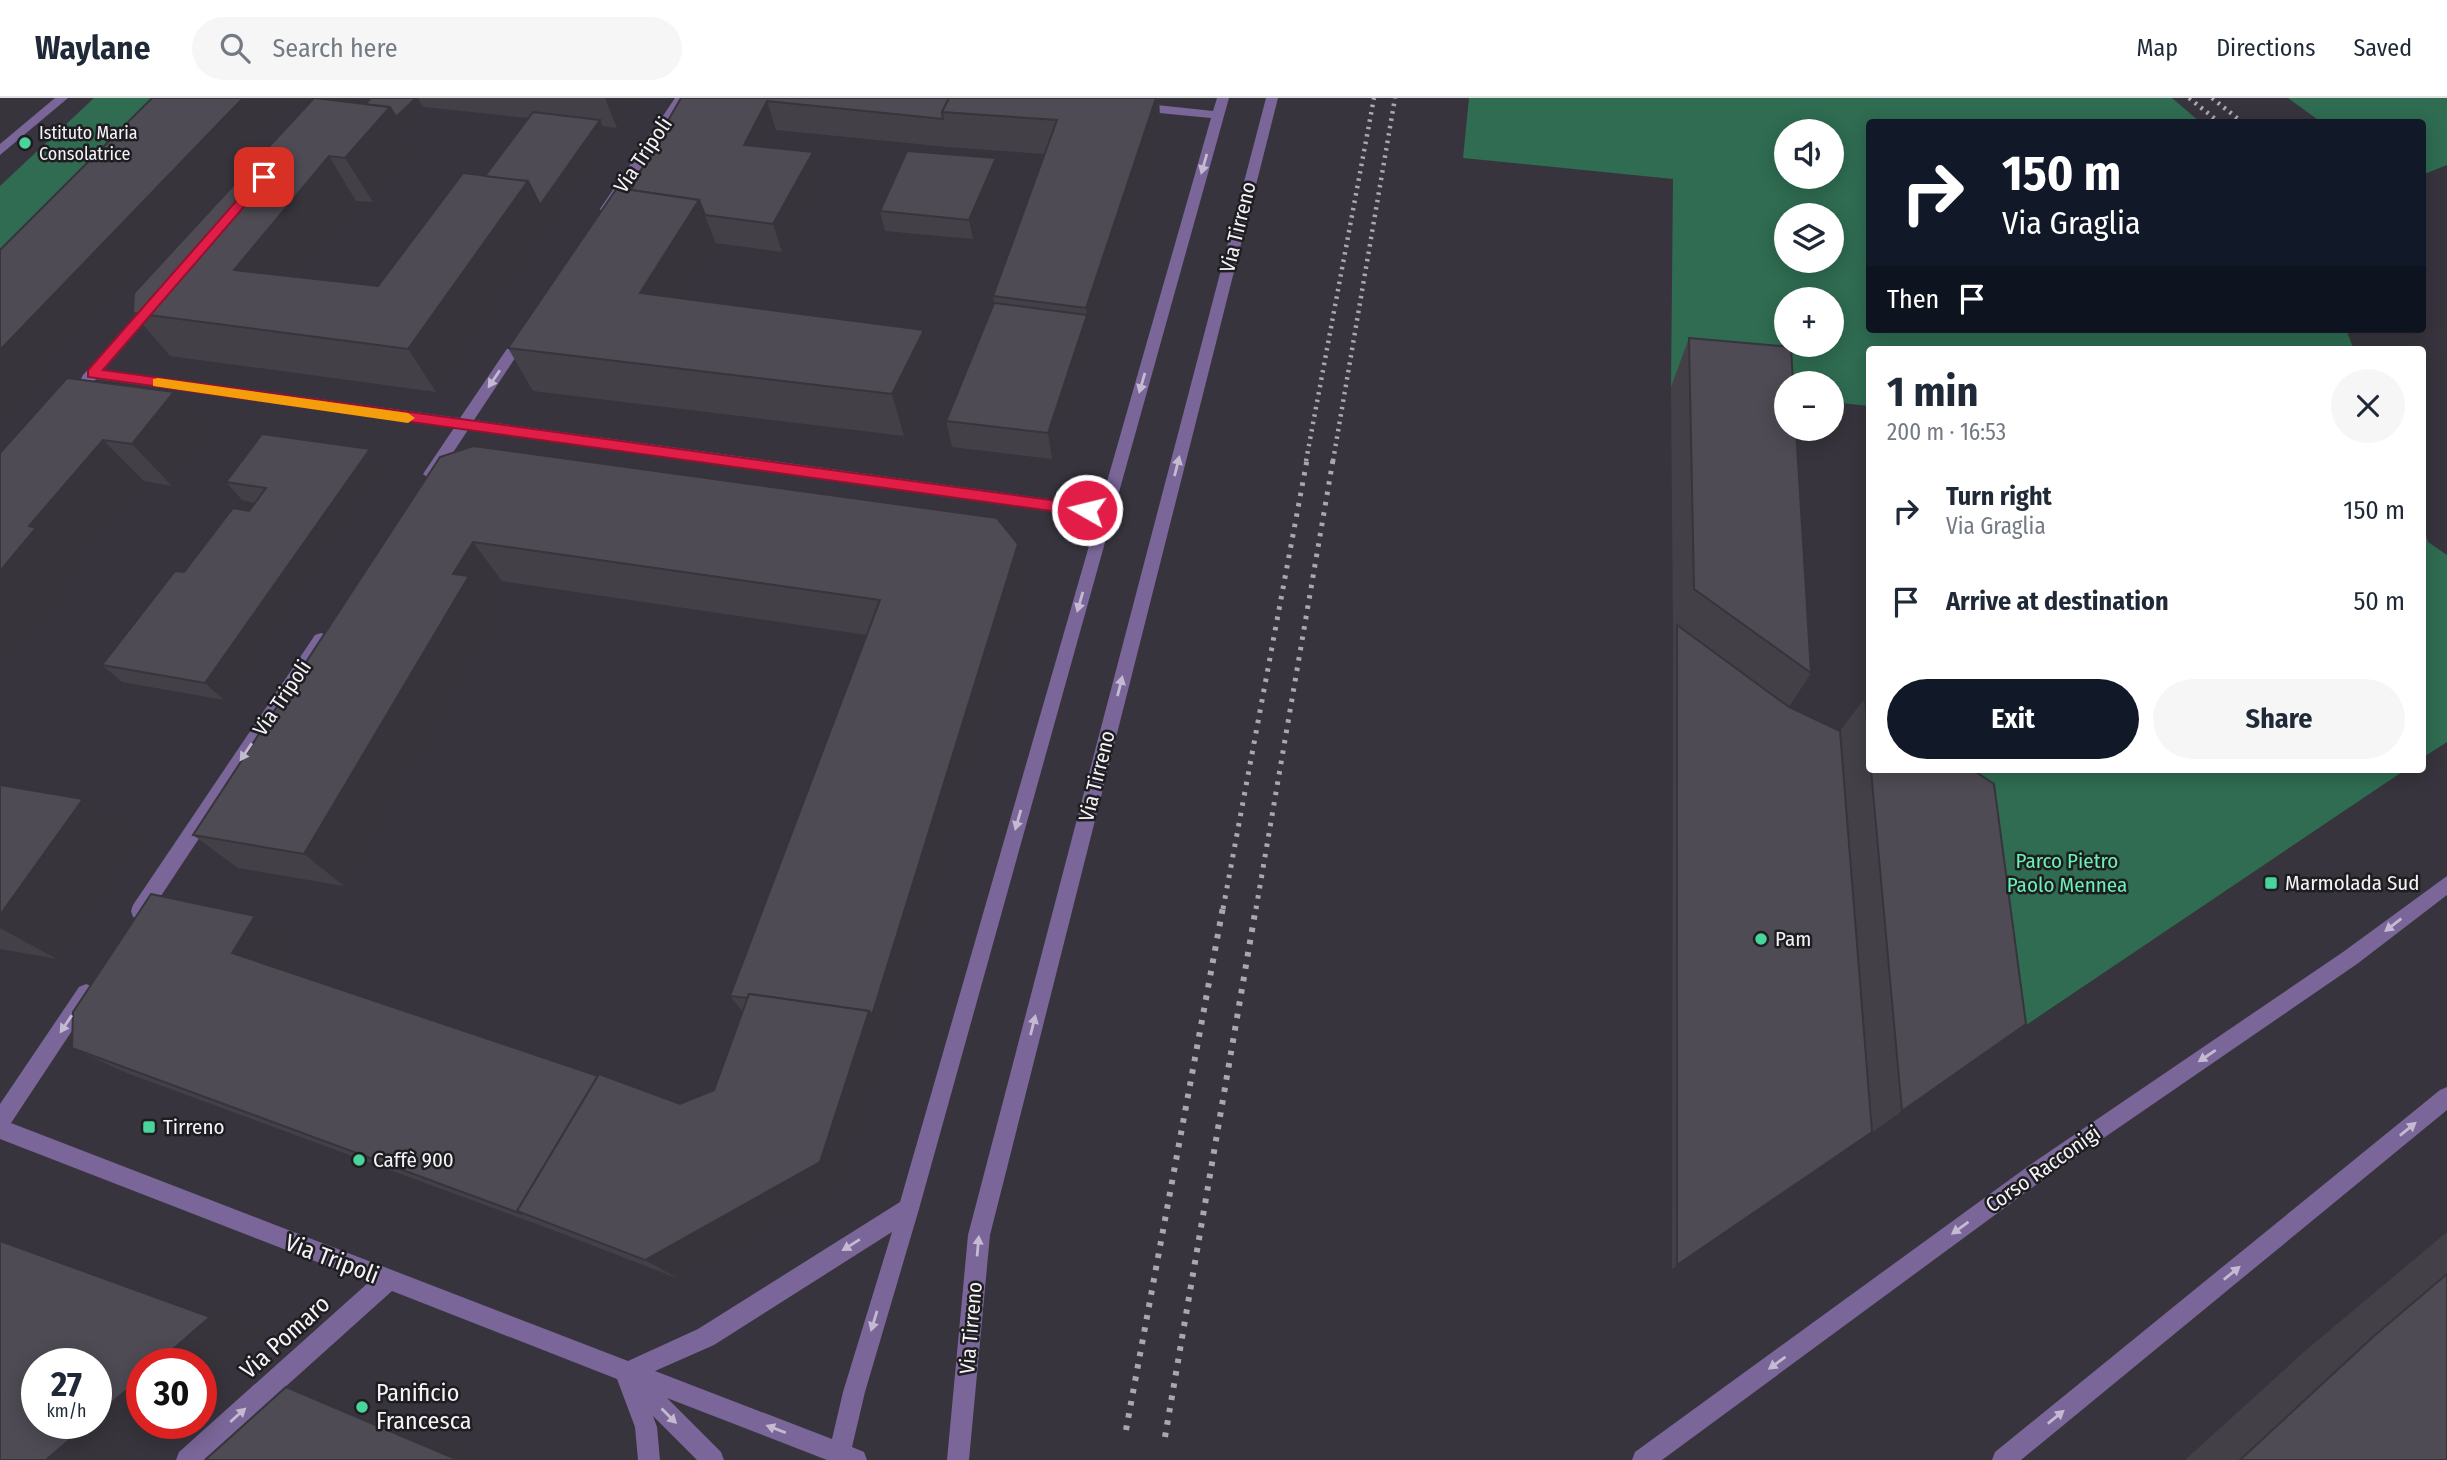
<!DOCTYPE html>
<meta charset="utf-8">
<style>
:root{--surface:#fff;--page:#f6f6f7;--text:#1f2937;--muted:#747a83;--line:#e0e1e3;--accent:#111827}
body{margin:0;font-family:"Fira Sans Condensed",sans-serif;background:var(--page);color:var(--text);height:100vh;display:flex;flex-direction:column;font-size:26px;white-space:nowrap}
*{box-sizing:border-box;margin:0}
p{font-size:23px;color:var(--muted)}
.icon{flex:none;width:38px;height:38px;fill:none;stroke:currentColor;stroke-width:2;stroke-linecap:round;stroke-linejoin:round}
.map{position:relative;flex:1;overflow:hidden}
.panel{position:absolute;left:1866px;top:248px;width:560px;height:427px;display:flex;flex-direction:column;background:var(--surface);border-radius:7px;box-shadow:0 4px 18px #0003}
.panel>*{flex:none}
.banner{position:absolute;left:1866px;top:21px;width:560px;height:214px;border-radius:7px;box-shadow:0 4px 18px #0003;background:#111827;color:#fff;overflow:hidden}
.tools{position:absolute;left:1774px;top:21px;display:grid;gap:14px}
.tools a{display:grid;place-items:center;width:70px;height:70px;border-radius:50%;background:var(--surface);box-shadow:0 4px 18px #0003;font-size:35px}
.speed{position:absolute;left:21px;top:1250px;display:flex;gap:14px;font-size:35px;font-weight:700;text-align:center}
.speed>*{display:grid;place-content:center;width:91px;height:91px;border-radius:50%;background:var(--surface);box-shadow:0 4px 18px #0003;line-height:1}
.speed small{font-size:18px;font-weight:400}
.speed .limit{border:10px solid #d22;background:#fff;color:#111}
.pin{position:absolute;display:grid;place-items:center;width:60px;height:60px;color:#fff;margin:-30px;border-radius:14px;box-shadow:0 4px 10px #0006}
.me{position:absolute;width:77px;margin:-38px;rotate:278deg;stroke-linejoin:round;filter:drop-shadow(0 0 5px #0008)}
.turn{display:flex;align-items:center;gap:24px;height:147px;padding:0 21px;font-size:32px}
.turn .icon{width:91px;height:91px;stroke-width:2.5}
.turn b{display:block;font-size:49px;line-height:60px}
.then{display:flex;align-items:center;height:66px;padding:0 21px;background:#0003;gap:14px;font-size:26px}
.round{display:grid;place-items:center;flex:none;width:74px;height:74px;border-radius:37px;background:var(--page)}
.headline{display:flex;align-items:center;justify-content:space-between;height:119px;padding:0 21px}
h1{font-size:42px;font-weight:700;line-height:52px}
.cta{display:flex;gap:14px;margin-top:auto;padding:14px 21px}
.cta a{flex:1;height:80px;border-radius:42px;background:var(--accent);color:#fff;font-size:28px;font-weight:700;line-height:80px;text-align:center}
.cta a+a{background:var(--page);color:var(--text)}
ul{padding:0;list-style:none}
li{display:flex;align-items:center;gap:21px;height:91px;padding:0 21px}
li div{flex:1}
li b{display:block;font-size:26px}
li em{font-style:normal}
header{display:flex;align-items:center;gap:42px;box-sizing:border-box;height:98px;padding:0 35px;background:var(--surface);border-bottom:2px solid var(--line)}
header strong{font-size:33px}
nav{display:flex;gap:38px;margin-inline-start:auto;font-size:24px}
.search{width:490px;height:63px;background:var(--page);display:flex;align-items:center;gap:18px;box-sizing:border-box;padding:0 24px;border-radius:38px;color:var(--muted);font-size:26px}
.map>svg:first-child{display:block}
.green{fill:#2f6c52;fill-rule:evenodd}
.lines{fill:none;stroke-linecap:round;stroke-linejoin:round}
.minor{fill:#7a6698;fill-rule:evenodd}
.rail-far2{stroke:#aaa7ae;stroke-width:4.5;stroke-dasharray:2.5 5;stroke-linecap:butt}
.rail-far1{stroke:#aaa7ae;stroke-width:5;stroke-dasharray:3.5 7;stroke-linecap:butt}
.rail{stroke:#aaa7ae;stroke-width:6;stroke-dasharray:4.5 8;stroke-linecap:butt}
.wall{fill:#434048;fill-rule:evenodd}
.shaded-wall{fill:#37343b}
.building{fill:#4e4b54;stroke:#37343b;stroke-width:2}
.oneway{fill:#c4bbd2}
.route{fill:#e11d48;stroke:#92132f;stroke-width:2}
.slow{fill:#f59e0b}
.poi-dot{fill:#49d49c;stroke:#1e1d20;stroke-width:2.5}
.labels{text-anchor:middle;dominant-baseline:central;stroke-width:5;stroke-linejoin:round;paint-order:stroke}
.far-poi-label{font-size:18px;fill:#f5f3f8;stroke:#1e1d20;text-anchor:start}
.street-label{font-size:21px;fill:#f5f3f8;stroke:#1e1d20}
.park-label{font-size:21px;fill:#69f2b8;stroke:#1e1d20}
.poi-label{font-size:21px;fill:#f5f3f8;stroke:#1e1d20;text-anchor:start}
.near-street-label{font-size:24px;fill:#f5f3f8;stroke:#1e1d20}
.near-poi-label{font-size:24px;fill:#f5f3f8;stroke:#1e1d20;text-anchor:start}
</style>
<header>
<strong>Waylane</strong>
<div class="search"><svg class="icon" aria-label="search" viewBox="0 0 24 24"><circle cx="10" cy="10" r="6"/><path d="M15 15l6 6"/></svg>Search here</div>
<nav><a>Map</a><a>Directions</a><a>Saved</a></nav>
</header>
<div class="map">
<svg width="2447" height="1362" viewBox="0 0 2447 1362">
<rect width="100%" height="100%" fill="#37343d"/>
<!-- green -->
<g class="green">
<path d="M 94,0 L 183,0 L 0,187 L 0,88 Z"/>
<path d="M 1469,0 L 2172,0 L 2200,24 L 1869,24 L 1869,231 L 2346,231 L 2354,252 L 1869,252 L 1869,308 L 1832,304 L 1832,285 L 1787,285 L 1787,300 L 1671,289 L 1673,81 L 1463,60 ZM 1787,33 L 1832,33 L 1832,79 L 1787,79 ZM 1787,117 L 1832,117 L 1832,163 L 1787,163 ZM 1787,201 L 1832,201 L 1832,247 L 1787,247 Z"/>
<path d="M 2288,0 L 2447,0 L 2447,67 L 2422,77 L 2422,24 L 2321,24 Z"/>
<path d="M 2422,428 L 2428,444 L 2447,457 L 2447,644 L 2422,660 Z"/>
<path d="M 1950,672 L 2405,672 L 1983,956 Z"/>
</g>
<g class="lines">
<!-- minor -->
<g class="minor">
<path d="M 55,0 L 68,0 L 0,57 L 0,46 Z"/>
<path d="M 675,0 L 687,0 L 612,114 L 602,114 L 600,111 Z"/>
<path d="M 1217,0 L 1229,0 L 919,1111 L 865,1294 L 852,1349 L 864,1354 L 867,1362 L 827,1362 L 667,1300 L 721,1354 L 724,1362 L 697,1362 L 653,1318 L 657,1329 L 660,1362 L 638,1362 L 635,1329 L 617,1281 L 392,1193 L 204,1362 L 176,1362 L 179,1354 L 369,1184 L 0,1041 L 0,1006 L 79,889 L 86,886 L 93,889 L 96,895 L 93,901 L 11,1025 L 628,1263 L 698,1231 L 900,1104 L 1097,420 L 468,332 L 436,380 L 431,382 L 423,376 L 454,330 L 97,281 L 88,286 L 83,285 L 81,281 L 83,277 L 150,201 L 155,199 L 162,204 L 160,207 L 104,272 L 460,320 L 519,233 L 524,231 L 531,236 L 474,322 L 1100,408 L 1211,20 L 1138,13 L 1132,9 L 1138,5 L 1213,13 ZM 892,1134 L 843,1294 L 832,1341 L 655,1273 L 714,1247 Z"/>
<path d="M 1266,0 L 1278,0 L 990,1137 L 969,1362 L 947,1362 L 968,1137 Z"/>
<path d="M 321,535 L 327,537 L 329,542 L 327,547 L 147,819 L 140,821 L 133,819 L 131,813 L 133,807 L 315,537 Z"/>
<path d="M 2447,778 L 2447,797 L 2357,866 L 2041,1083 L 1662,1362 L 1632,1362 L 1635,1354 L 2027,1069 L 2343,854 Z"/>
<path d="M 2447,989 L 2447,1012 L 2021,1362 L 1992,1362 L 1995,1354 L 2440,992 Z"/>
</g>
<!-- rail-far2 -->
<g class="rail-far2">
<path d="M 2189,0 L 2219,24"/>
<path d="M 2212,0 L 2242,24"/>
<path d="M 1306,363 L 1374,0"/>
<path d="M 1333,363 L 1395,0"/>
</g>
<!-- rail-far1 -->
<g class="rail-far1">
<path d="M 1223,811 L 1307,362"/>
<path d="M 1256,811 L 1333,362"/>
</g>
<!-- rail -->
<g class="rail">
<path d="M 1126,1332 L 1223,809"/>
<path d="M 1165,1339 L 1256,809"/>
</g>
</g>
<!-- wall -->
<g class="wall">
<path d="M 371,0 L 637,0 L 617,30 L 602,28 L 608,41 L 436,294 L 170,258 L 133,215 ZM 423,9 L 528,20 L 485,78 L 378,188 L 296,179 L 356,103 L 373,104 L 416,54 L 402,29 Z"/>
<path d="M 681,0 L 1159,0 L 1160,27 L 1052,361 L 952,349 L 946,323 L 994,205 L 993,198 L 1045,56 L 948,49 L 776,32 L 767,49 L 821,82 L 782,154 L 715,145 L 716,146 L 683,201 L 924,232 L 934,275 L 904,338 L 533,293 L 508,250 L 631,92 Z"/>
<path d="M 999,79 L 973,141 L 885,133 L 880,113 Z"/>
<path d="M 1689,240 L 1811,575 L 1789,609 L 1840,633 L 1865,600 L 1869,603 L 1869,672 L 1973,672 L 2026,926 L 1864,1040 L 1672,1171 L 1673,536 L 1671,289 Z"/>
<path d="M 174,294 L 211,336 L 172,388 L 144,383 L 77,466 L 81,470 L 0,571 L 0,355 Z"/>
<path d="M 440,359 L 1018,446 L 1026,485 L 888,943 L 843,1088 L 679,1181 L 558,1134 L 127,975 L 72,950 L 255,818 L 298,848 L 284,873 L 680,1006 L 714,992 L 742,913 L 730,898 L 867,537 L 502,483 L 489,505 L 498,518 L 344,788 L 238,770 L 193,737 Z"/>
<path d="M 384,370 L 224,602 L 122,584 L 102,567 L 184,474 L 249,413 L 255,405 L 242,402 L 226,384 Z"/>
<path d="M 0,687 L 139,739 L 57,861 L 0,851 Z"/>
<path d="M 2447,1134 L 2447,1362 L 2185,1362 L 2305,1253 Z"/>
</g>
<!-- shaded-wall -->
<g class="shaded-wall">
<path d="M 0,0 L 42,0 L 0,33 Z"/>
<path d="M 243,0 L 298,0 L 0,322 L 0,252 Z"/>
<path d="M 416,0 L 418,0 L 423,9 L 402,29 L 416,54 L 373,104 L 345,60 L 390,9 Z"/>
<path d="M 605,0 L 637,0 L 617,30 Z"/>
<path d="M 1156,0 L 1159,0 L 1160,27 L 1052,361 L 1048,335 L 1087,217 L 1086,210 Z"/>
<path d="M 767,3 L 776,32 L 753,75 L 744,47 Z"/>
<path d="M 600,22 L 608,41 L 436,294 L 408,251 L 528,83 Z"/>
<path d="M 813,54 L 821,82 L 782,154 L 773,126 Z"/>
<path d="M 329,58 L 356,103 L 266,216 L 234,172 Z"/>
<path d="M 996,60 L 999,79 L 973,141 L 969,122 Z"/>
<path d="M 699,102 L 716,146 L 660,239 L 640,195 Z"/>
<path d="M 924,232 L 934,275 L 904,338 L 892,296 Z"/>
<path d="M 174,294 L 211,336 L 172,388 L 132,346 Z"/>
<path d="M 103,342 L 144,383 L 77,466 L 81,470 L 0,571 L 0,473 L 29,428 Z"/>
<path d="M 370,351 L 384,370 L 224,602 L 205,585 Z"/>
<path d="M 473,444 L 502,483 L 489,505 L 498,518 L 344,788 L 304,756 L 453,476 Z"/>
<path d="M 1018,446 L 1026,485 L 888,943 L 872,917 Z"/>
<path d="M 83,701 L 139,739 L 57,861 L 0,830 L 0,817 Z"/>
<path d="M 255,818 L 298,848 L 278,884 L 232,855 Z"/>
<path d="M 869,913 L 888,943 L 843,1088 L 679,1181 L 645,1162 Z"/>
<path d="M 0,1138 L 263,1233 L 201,1288 L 201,1265 L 157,1265 L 0,1143 Z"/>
<path d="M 142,1279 L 142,1325 L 160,1325 L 118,1362 L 46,1362 L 89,1325 L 96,1325 L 96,1318 Z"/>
<path d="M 286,1289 L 343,1301 L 487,1362 L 458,1362 Z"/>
</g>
<!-- building -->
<g class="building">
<path d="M 152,0 L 243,0 L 0,252 L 0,152 Z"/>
<path d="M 314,0 L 390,9 L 345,60 L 329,58 L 234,172 L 378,188 L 463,75 L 528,83 L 408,251 L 133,215 L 134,195 Z"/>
<path d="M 371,0 L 416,0 L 396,19 L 390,9 L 365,6 Z"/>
<path d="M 681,0 L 949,0 L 942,14 L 943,21 L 767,3 L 744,47 L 813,54 L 773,126 L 705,117 L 699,102 L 631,92 L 659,38 Z"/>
<path d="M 949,0 L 1156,0 L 1086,210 L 993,198 L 1057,22 L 942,14 Z"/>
<path d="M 533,14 L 600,22 L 540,107 L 528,83 L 485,78 Z"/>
<path d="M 907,53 L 996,60 L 969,122 L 880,113 Z"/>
<path d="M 617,90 L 699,102 L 640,195 L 924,232 L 892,296 L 508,250 Z"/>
<path d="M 994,205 L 1087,217 L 1048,335 L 946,323 Z"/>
<path d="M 1689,240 L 1791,249 L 1793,285 L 1787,285 L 1787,331 L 1796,331 L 1811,575 L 1694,491 Z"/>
<path d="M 67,280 L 174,294 L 132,346 L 103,342 L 29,428 L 36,430 L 0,473 L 0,355 Z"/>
<path d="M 262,336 L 370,351 L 205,585 L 102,567 L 175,473 L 184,474 L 233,410 L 249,413 L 266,390 L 226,384 Z"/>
<path d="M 473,348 L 997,420 L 1018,446 L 872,917 L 869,913 L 749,896 L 747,900 L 730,898 L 880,502 L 473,444 L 453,476 L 469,478 L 304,756 L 193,737 L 440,359 Z"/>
<path d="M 1677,527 L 1789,609 L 1840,633 L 1872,1034 L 1677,1167 Z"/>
<path d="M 1865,600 L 1869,603 L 1869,647 Z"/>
<path d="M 1871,672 L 1973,672 L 1994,686 L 2026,926 L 1902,1013 Z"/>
<path d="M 0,687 L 83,701 L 0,817 Z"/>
<path d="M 151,796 L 255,818 L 232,855 L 598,978 L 517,1113 L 522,1116 L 72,950 L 73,914 Z"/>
<path d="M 749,896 L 869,913 L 820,1064 L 645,1162 L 517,1113 L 599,976 L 680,1006 L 714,992 Z"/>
<path d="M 0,1143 L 210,1219 L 157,1265 L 142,1265 L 142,1279 L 96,1318 L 96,1265 L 37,1265 L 37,1325 L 89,1325 L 46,1362 L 0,1362 Z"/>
<path d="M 2447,1176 L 2447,1362 L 2240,1362 L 2374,1238 Z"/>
<path d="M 286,1289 L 458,1362 L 205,1362 Z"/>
</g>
<!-- one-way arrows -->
<defs><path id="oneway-solid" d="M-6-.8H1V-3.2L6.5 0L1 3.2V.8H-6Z" transform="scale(1.75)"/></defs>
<g class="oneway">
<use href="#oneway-solid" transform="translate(1204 66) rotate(106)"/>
<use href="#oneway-solid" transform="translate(494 281) rotate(124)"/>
<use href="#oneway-solid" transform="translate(1142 285) rotate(106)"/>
<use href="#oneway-solid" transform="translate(1177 368) rotate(-76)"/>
<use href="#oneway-solid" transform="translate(1080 504) rotate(106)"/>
<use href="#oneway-solid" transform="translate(1120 588) rotate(-76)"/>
<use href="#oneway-solid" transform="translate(246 654) rotate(124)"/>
<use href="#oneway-solid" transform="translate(1018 722) rotate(106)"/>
<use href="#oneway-solid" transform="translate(2393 827) rotate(142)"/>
<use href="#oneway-solid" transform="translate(66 926) rotate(124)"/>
<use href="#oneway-solid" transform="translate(1033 927) rotate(-76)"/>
<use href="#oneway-solid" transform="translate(2207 958) rotate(146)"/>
<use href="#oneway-solid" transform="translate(2408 1031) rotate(-39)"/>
<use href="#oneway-solid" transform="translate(1960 1130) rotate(144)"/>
<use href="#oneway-solid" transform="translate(851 1147) rotate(148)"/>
<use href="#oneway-solid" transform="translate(978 1148) rotate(-85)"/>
<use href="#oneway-solid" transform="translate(2232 1175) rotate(-39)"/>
<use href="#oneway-solid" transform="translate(874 1223) rotate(107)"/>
<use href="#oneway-solid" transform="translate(1777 1265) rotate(144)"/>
<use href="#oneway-solid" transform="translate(238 1317) rotate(-42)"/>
<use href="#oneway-solid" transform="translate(669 1318) rotate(45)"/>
<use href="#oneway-solid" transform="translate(2056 1319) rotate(-39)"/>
<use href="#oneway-solid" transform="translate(776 1331) rotate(-159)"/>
</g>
<!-- route -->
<path class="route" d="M 264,75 L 268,76 L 268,81 L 103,272 L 1087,407 L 1094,412 L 1087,418 L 88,279 L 88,272 L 260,76 Z"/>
<!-- slow -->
<path class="slow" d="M 158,280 L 408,315 L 415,320 L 408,325 L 153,288 L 153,281 Z"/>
<!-- markers -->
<g class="poi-dot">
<circle cx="25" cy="45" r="7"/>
<rect x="2264" y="778" width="14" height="14" rx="3.5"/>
<circle cx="1761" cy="841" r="7"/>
<rect x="142" y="1022" width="14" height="14" rx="3.5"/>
<circle cx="359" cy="1062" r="7"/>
<circle cx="362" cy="1309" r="7"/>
</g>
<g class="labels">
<!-- far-poi labels -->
<g class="far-poi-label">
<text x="39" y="35">Istituto Maria<tspan x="39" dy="21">Consolatrice</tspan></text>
</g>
<!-- street labels -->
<g class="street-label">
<text transform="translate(643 57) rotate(-56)">Via Tripoli</text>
<text transform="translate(1238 129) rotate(-76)">Via Tirreno</text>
<text transform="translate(282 600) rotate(-56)">Via Tripoli</text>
<text transform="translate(1097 678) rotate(-76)">Via Tirreno</text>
<text transform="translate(2043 1071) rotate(-35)">Corso Racconigi</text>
<text transform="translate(971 1230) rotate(-85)">Via Tirreno</text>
</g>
<!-- park labels -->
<g class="park-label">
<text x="2067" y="763">Parco Pietro<tspan x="2067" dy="24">Paolo Mennea</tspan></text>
</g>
<!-- poi labels -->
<g class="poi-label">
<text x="2285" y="785">Marmolada Sud</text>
<text x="1775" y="841">Pam</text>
<text x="163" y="1029">Tirreno</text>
<text x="373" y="1062">Caffè 900</text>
</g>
<!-- near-street labels -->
<g class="near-street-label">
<text transform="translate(332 1161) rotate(21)">Via Tripoli</text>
<text transform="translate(285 1239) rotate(-42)">Via Pomaro</text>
</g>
<!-- near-poi labels -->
<g class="near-poi-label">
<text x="376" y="1295">Panificio<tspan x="376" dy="28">Francesca</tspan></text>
</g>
</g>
</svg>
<div class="tools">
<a><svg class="icon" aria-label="sound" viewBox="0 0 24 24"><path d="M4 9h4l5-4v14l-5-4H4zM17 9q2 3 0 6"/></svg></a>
<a><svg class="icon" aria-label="layers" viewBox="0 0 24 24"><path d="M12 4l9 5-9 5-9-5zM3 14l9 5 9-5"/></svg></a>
<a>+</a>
<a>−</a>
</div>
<div class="speed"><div>27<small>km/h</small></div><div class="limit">30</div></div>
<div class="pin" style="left:264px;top:79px;background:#d93025"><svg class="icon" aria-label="arrive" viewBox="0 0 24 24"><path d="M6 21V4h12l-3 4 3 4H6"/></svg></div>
<svg class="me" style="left:1087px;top:412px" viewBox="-20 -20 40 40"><circle r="17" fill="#e11d48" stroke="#fff" stroke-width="3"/><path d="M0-11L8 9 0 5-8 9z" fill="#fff"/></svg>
<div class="banner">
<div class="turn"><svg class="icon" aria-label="right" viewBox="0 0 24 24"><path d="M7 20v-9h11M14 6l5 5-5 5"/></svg><div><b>150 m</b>Via Graglia</div></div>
<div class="then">Then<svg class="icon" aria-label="arrive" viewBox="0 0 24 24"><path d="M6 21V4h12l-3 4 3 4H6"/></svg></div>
</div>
<section class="panel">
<div class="headline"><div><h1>1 min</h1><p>200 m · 16:53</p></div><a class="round"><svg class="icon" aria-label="close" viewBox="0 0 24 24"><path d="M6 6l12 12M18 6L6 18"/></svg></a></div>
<ul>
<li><svg class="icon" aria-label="right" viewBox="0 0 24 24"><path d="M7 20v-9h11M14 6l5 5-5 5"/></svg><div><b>Turn right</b><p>Via Graglia</p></div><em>150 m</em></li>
<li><svg class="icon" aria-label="arrive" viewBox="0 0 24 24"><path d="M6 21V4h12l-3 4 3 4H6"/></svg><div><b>Arrive at destination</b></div><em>50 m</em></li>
</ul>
<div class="cta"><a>Exit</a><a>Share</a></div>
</section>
</div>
